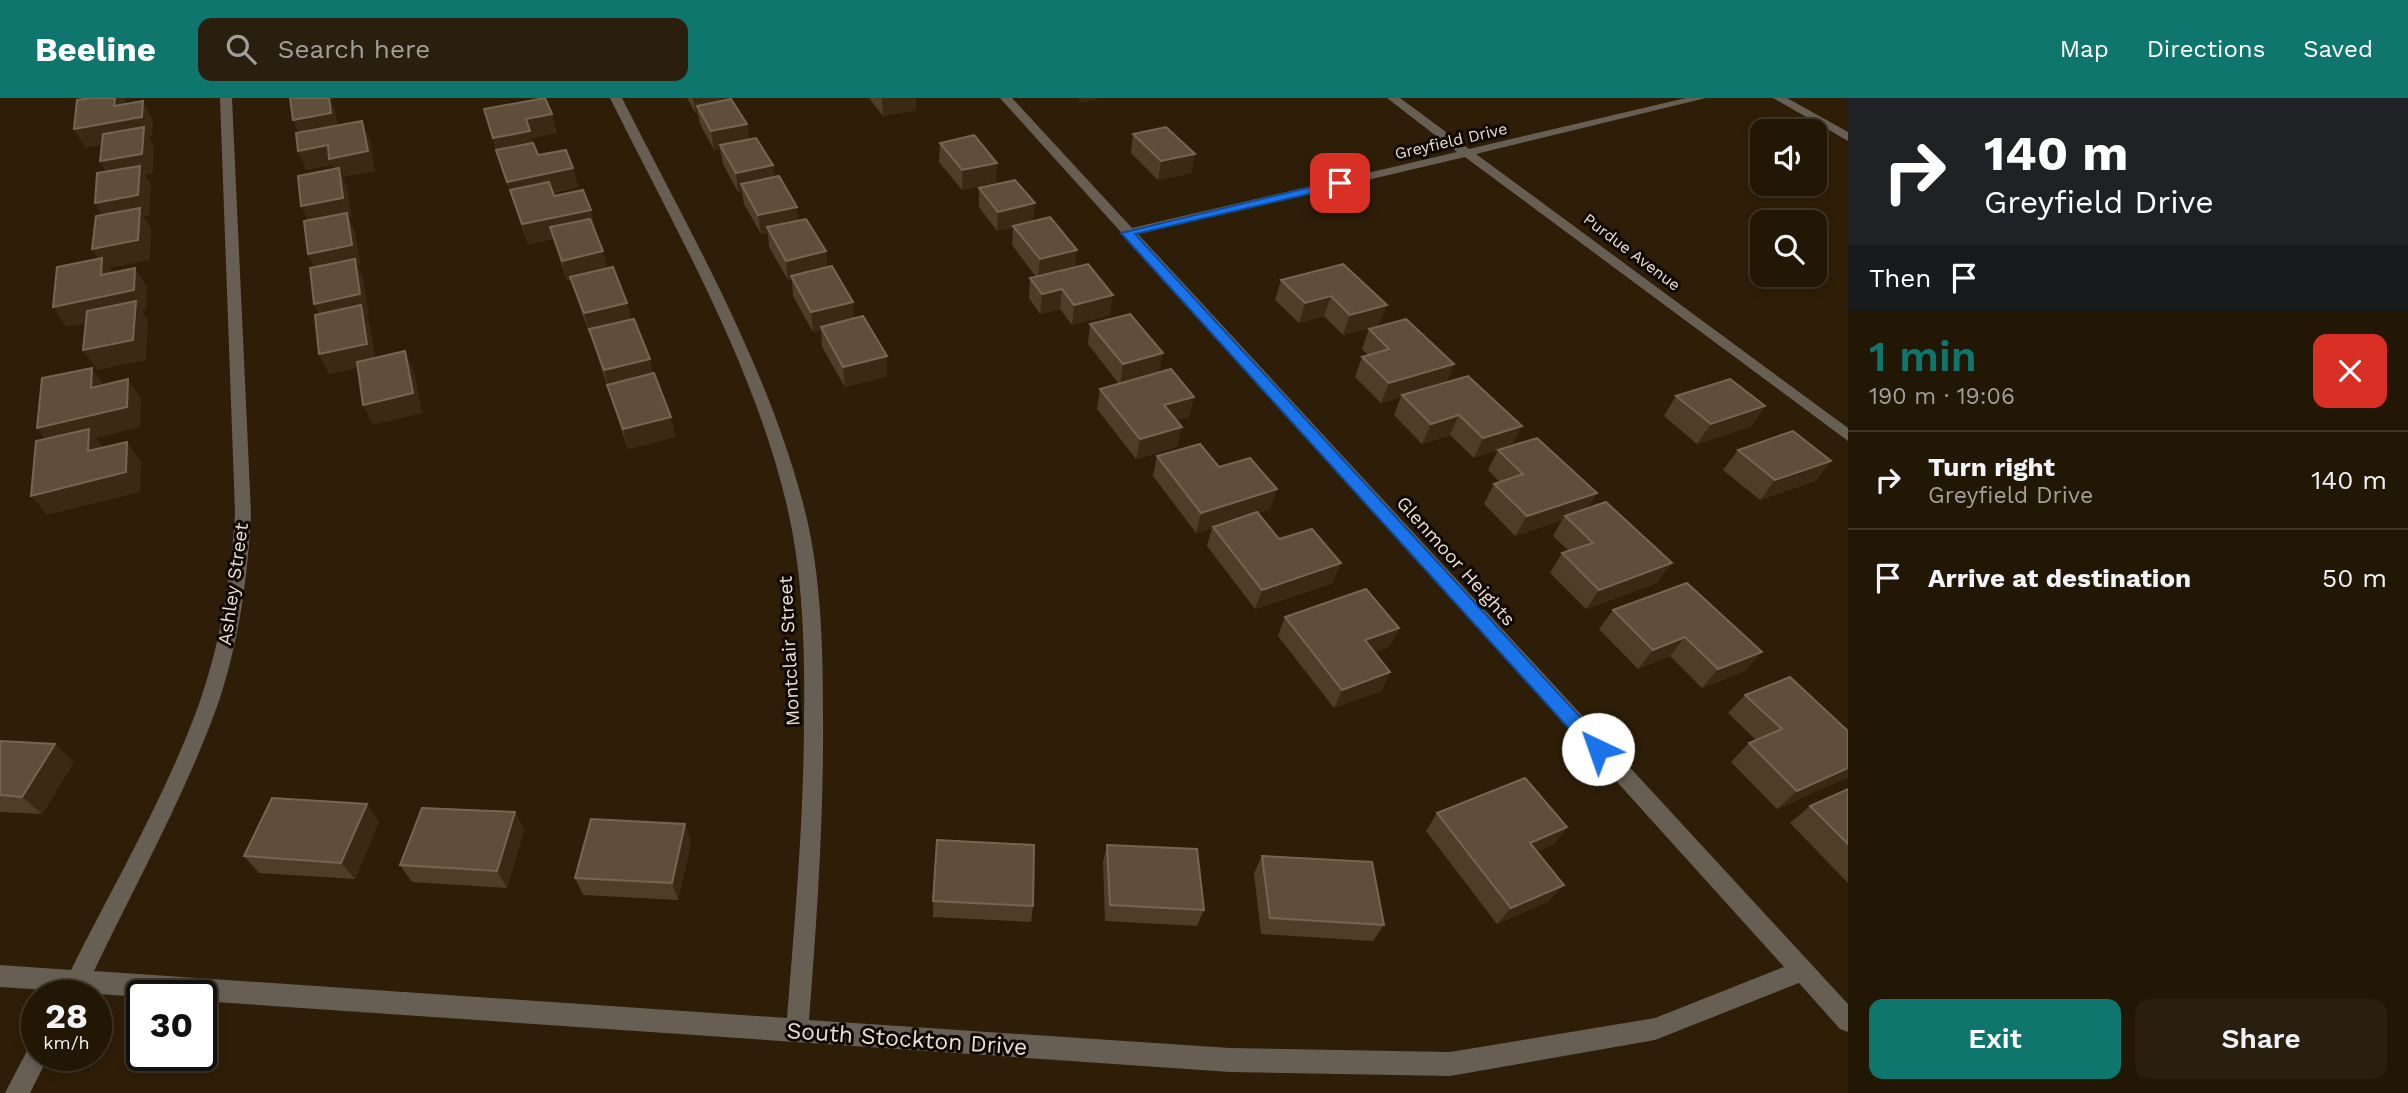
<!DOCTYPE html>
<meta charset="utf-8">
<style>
:root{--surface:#221605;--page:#2a1f0f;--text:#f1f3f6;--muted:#a29f9a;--line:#3f3527;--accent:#0f766e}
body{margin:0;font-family:"Work Sans",sans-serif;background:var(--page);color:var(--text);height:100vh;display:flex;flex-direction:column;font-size:26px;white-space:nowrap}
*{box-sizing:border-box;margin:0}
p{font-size:23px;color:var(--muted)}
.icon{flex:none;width:38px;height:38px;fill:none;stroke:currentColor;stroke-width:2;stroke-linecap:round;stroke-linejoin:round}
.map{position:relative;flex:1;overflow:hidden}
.drawer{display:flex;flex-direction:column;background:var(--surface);width:560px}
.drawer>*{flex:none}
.top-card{background:#202124;color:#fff;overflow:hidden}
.tools{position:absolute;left:1750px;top:21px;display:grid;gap:14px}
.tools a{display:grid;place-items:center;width:77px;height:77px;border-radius:14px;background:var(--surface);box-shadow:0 4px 10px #0003,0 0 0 2px var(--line);font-size:35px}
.speed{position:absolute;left:21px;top:882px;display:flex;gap:14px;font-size:35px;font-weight:700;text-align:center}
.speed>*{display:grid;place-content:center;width:91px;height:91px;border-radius:50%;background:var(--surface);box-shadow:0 4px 10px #0003,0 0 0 2px var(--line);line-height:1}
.speed small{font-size:18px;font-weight:400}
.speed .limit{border:4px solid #111;border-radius:10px;background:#fff;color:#111}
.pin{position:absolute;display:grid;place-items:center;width:60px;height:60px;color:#fff;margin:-30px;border-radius:14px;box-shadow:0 4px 10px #0006}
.me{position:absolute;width:77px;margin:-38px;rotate:318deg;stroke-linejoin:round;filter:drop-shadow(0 0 5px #0008)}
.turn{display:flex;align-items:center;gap:24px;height:147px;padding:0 21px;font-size:32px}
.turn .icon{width:91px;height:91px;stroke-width:2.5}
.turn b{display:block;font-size:49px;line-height:60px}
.then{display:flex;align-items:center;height:66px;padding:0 21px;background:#0003;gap:14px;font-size:26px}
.round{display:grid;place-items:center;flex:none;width:74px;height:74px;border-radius:14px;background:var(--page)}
.overview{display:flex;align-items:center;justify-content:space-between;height:119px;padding:0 21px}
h1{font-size:42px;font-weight:600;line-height:52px;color:var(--accent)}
.cta{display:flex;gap:14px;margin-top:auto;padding:14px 21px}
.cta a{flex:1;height:80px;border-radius:14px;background:var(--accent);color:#fff;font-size:28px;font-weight:600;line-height:80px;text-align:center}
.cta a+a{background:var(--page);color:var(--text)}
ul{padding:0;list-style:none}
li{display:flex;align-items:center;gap:21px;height:98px;padding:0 21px;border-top:2px solid var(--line)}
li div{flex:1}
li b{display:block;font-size:26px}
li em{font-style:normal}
header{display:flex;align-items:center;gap:42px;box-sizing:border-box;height:98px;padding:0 35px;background:var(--accent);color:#fff}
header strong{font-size:33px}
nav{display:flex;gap:38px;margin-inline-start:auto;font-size:24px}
.search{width:490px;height:63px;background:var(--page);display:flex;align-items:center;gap:18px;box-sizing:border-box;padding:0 24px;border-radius:14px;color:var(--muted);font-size:26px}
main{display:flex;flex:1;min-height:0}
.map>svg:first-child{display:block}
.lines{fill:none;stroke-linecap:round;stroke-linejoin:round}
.street{fill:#675e54;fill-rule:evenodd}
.wall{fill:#4e3e28}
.shaded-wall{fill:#3a2a13}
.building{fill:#5f4f3a;stroke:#746652;stroke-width:2}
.route{fill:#1a73e8;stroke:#114b97;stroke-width:2}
.labels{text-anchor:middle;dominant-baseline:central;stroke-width:6;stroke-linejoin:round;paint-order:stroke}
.far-street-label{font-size:16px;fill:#eadfd1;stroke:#100903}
.street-label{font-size:19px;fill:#eadfd1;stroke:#100903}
.near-street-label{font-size:23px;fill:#eadfd1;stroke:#100903}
</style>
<header>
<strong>Beeline</strong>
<div class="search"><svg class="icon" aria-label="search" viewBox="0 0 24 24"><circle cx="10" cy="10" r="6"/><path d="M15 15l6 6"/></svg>Search here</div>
<nav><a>Map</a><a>Directions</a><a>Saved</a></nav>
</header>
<main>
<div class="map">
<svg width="1848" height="995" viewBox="0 0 1848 995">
<rect width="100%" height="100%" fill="#2e1e07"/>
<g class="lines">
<!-- street -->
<g class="street">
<path d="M 220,0 L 232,0 L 251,415 C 248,478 239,543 219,603 C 186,696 136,785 94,873 L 787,920 C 795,820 804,719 804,619 C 805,548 803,477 787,408 C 753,264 675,131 610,0 L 622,0 C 688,131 765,262 803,405 C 821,473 823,545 823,615 C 824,718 817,820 809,922 L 1230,950 L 1450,954 L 1655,920 L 1784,869 L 1000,0 L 1012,0 L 1132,130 L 1457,54 L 1387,0 L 1400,0 L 1469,51 L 1686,0 L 1706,0 L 1476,56 L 1848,330 L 1848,343 L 1465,59 L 1138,136 L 1848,906 L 1848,934 L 1840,931 L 1799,885 L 1655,942 L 1450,978 L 1230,974 L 201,903 L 201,898 L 142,899 L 83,895 L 82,898 L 59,898 L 61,893 L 0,889 L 0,867 L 71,872 C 115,784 167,696 200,603 C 221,543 231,478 235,415 Z"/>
<path d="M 1773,0 L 1787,0 L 1848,34 L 1848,43 Z"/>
<path d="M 37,945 L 37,957 L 49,957 L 30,995 L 5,995 L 29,949 Z"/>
</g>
</g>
<!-- wall -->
<g class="wall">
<path d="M 687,0 L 728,0 L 747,26 L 749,41 L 773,67 L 774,79 L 798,122 L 826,153 L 827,169 L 854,221 L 887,278 L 845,289 L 822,249 L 821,232 L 813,234 L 793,198 L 792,181 L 788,182 L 769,149 L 768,135 L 761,136 L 744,106 L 742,93 L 738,94 L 723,66 L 720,51 L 714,52 L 700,26 L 698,16 L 696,16 Z"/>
<path d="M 869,0 L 916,0 L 916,12 L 883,18 Z"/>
<path d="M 484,11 L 557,35 L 532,40 L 533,45 L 538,57 L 573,70 L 578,89 L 553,95 L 554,98 L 596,132 L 595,132 L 607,170 L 627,205 L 631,222 L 671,319 L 675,339 L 628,351 L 613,307 L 607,287 L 595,251 L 590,235 L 589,235 L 576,198 L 571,182 L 567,182 L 553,141 L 528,146 L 502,71 Z"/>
<path d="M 1133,36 L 1195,56 L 1191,75 L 1158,82 L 1131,55 Z"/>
<path d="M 940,45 L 996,84 L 962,92 L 939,64 Z"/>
<path d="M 979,90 L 1034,123 L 1075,169 L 1110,217 L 1072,227 L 1060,211 L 1040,216 L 1029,200 L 1030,180 L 1036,179 L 1012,147 L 1013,130 L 997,133 L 979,109 Z"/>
<path d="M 1343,166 L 1379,227 L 1343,237 L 1324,218 L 1299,225 L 1275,202 L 1281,182 Z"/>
<path d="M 1090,226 L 1194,299 L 1189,319 L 1176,322 L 1177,349 L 1136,361 L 1097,311 L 1100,291 L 1119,286 L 1088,246 Z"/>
<path d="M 1369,231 L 1454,266 L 1446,284 L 1522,328 L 1474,360 L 1450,337 L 1422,346 L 1394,317 L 1401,299 L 1381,305 L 1355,279 L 1362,259 L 1368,257 L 1362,251 Z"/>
<path d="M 1676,298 L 1765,308 L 1751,328 L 1697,346 L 1664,318 Z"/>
<path d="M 1498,352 L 1588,410 L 1657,485 L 1586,511 L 1550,475 L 1562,455 L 1569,453 L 1553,438 L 1562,422 L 1515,438 L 1484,406 L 1494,386 L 1500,384 L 1488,372 Z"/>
<path d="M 1738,352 L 1831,363 L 1815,383 L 1760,402 L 1723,372 Z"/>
<path d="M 1157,358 L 1219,369 L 1270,411 L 1258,415 L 1279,441 L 1333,485 L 1255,511 L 1207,448 L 1212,430 L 1196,435 L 1153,378 Z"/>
<path d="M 1687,485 L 1745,573 L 1702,590 L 1670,558 L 1638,571 L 1599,531 L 1613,512 Z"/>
<path d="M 1285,519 L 1399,530 L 1389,549 L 1375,554 L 1390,574 L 1381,593 L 1334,610 L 1278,538 Z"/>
<path d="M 1745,597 L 1848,633 L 1848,679 L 1777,711 L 1731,664 L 1749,645 L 1756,642 L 1728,615 Z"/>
<path d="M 0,643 L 74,664 L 42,716 L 0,714 Z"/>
<path d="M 1848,691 L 1848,785 L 1790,725 L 1810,708 Z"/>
<path d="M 515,714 L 524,732 L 507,790 L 412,784 L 400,767 Z"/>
<path d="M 1437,715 L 1567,729 L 1553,747 L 1537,753 L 1549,803 L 1497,826 L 1426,733 Z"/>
<path d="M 379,723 L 355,781 L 259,775 L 244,758 Z"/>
<path d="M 691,744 L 678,802 L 583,797 L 575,780 Z"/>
<path d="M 1107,747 L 1204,812 L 1197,828 L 1105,823 L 1103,764 Z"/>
<path d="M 1262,758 L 1384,827 L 1373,843 L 1261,836 L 1254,775 Z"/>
<path d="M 933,803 L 1033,808 L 1031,824 L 933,819 Z"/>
</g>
<!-- shaded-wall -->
<g class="shaded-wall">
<path d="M 81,0 L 126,0 L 126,6 L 143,3 L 153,22 L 152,38 L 149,39 L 154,48 L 153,75 L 145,77 L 151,87 L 149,117 L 144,118 L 151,130 L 150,162 L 109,170 L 115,180 L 101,177 L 102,166 L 92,151 L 106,125 L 95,105 L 111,83 L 100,63 L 143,40 L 85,50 L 74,31 L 88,13 Z"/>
<path d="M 295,0 L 334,0 L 335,2 L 331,2 L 335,12 L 339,34 L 301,42 L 293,22 Z"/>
<path d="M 693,0 L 728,0 L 730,9 L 697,8 L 698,16 L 696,16 Z"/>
<path d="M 882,0 L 916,0 L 916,12 L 883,18 Z"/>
<path d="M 1079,0 L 1103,0 L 1079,5 Z"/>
<path d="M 552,16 L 557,35 L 532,40 L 535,52 L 499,59 L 493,40 L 526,21 Z"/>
<path d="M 362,23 L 370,42 L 375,73 L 343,79 L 347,89 L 352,119 L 349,120 L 355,134 L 361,167 L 357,167 L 363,180 L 369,216 L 366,217 L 370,227 L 376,266 L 329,276 L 319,256 L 323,226 L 314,206 L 317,176 L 308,156 L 310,127 L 301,108 L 337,80 L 332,67 L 306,72 L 298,53 Z"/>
<path d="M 747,26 L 749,45 L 720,47 L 720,51 L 714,52 L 711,33 Z"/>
<path d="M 1195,56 L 1191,75 L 1158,82 L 1161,63 Z"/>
<path d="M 997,65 L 996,84 L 962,92 L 962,72 Z"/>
<path d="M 773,67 L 775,86 L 741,86 L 742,93 L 738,94 L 736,75 Z"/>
<path d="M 573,70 L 578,89 L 513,103 L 507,84 Z"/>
<path d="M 1035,105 L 1033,125 L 1013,128 L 1013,130 L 997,133 L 998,114 Z"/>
<path d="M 797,109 L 799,128 L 767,129 L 768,135 L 761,136 L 758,117 Z"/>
<path d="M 591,112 L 596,132 L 554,141 L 550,129 L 553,141 L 528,146 L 522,126 Z"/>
<path d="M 1077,152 L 1075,171 L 1038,181 L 1040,161 Z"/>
<path d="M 603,153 L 608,173 L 567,182 L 562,163 Z"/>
<path d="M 826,153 L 828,173 L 791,178 L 792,181 L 788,182 L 786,163 Z"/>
<path d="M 135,170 L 147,189 L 146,212 L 142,213 L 148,223 L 146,262 L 97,272 L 83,252 L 135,215 L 66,229 L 53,209 Z"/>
<path d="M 1062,191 L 1060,211 L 1040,216 L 1042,196 Z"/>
<path d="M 1113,197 L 1110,217 L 1072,227 L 1074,207 Z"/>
<path d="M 1331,198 L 1324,218 L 1299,225 L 1305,205 Z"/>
<path d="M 853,204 L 855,224 L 821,229 L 821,232 L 813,234 L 811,214 Z"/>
<path d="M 627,205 L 632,225 L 589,235 L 584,215 Z"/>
<path d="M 1387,207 L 1379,227 L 1343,237 L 1350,217 Z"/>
<path d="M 405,253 L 414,273 L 422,315 L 373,327 L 363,307 Z"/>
<path d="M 1163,255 L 1159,275 L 1120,286 L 1123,266 Z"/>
<path d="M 887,258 L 887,278 L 845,289 L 843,269 Z"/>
<path d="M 650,261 L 654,281 L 609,292 L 604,272 Z"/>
<path d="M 1454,266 L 1446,286 L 1402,297 L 1401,299 L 1381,305 L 1389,285 Z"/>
<path d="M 92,270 L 106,290 L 91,290 Z"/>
<path d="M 128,281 L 141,301 L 140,329 L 96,340 L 104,351 L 103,373 L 52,350 L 37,330 Z"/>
<path d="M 1194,299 L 1189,319 L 1160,327 L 1164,307 Z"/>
<path d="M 1765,308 L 1751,328 L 1697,346 L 1711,326 Z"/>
<path d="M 1459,317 L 1450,337 L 1422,346 L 1431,326 Z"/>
<path d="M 671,319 L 675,339 L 628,351 L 623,331 Z"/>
<path d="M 1522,328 L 1512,348 L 1474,360 L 1483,340 Z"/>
<path d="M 1182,329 L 1177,349 L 1136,361 L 1140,341 Z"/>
<path d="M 127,344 L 141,364 L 140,394 L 47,417 L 31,398 Z"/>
<path d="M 1831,363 L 1815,383 L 1760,402 L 1775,382 Z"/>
<path d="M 1277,391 L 1270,411 L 1196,435 L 1201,415 Z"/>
<path d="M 1597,395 L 1585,415 L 1565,418 L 1562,422 L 1515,438 L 1527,418 Z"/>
<path d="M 1341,465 L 1333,485 L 1255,511 L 1262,492 Z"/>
<path d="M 1672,465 L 1657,485 L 1586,511 L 1599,492 Z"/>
<path d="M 1399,530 L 1389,549 L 1356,561 L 1365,542 Z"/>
<path d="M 1685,539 L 1670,558 L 1638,571 L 1653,552 Z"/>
<path d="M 1762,554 L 1745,573 L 1702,590 L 1718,571 Z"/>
<path d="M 1390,574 L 1381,593 L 1334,610 L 1342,592 Z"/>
<path d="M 55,646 L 74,664 L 42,716 L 22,699 Z"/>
<path d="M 1848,670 L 1848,679 L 1777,711 L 1797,693 Z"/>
<path d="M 367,706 L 379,723 L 355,781 L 341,765 Z"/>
<path d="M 515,714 L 524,732 L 507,790 L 497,773 Z"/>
<path d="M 685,726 L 691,744 L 678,802 L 672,785 Z"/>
<path d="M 1567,729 L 1553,747 L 1516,762 L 1530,745 Z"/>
<path d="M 1564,787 L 1549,803 L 1497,826 L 1511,810 Z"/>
</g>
<!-- building -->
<g class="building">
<path d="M 91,0 L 115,0 L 114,8 L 143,3 L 142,19 L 74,31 L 77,2 Z"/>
<path d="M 290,0 L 329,0 L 331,15 L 293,22 Z"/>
<path d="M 545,0 L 552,16 L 526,21 L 530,33 L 493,40 L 484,11 Z"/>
<path d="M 731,1 L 747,26 L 711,33 L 697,8 Z"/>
<path d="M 362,23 L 368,53 L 329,61 L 328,47 L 298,53 L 296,35 Z"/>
<path d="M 144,29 L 142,56 L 100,63 L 103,36 Z"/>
<path d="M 1166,29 L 1195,56 L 1161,63 L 1133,36 Z"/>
<path d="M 974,37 L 997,65 L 962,72 L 940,45 Z"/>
<path d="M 756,40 L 773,67 L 736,75 L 720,47 Z"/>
<path d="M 533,45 L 538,57 L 566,52 L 573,70 L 507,84 L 496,52 Z"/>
<path d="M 140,68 L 138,97 L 95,105 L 97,75 Z"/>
<path d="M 339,70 L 343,100 L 301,108 L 298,78 Z"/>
<path d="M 779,78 L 797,109 L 758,117 L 741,86 Z"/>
<path d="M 1015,82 L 1035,105 L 998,114 L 979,90 Z"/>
<path d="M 549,84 L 554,98 L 583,92 L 591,112 L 522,126 L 510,92 Z"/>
<path d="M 140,110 L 138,142 L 92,151 L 96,118 Z"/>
<path d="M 347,115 L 352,147 L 308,156 L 304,123 Z"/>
<path d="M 1050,119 L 1077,152 L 1040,161 L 1013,128 Z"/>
<path d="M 590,121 L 603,153 L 562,163 L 550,129 Z"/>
<path d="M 806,121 L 826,153 L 786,163 L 767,129 Z"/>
<path d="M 102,160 L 101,177 L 135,170 L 134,192 L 53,209 L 57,169 Z"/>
<path d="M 355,161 L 360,196 L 314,206 L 310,170 Z"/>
<path d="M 1088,166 L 1113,197 L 1074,207 L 1062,191 L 1042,196 L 1030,180 Z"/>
<path d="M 1343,166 L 1387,207 L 1350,217 L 1331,198 L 1305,205 L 1281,182 Z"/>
<path d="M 832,168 L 853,204 L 811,214 L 791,178 Z"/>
<path d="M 613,169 L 627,205 L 584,215 L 570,179 Z"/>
<path d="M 136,203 L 133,242 L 83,252 L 87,213 Z"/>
<path d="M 361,207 L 367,246 L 319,256 L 315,217 Z"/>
<path d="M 1130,216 L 1163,255 L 1123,266 L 1090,226 Z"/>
<path d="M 863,218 L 887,258 L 843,269 L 821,229 Z"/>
<path d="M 634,221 L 650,261 L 604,272 L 589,231 Z"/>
<path d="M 1406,221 L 1454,266 L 1389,285 L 1362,259 L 1389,251 L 1369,231 Z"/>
<path d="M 405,253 L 413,295 L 363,307 L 357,264 Z"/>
<path d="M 92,270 L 91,290 L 128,281 L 127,309 L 37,330 L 42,280 Z"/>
<path d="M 1171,271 L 1194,299 L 1164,307 L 1182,329 L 1140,341 L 1100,291 Z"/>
<path d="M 654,275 L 671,319 L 623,331 L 607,287 Z"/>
<path d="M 1468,278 L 1522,328 L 1483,340 L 1459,317 L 1431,326 L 1402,297 Z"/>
<path d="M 1730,281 L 1765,308 L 1711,326 L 1676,298 Z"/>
<path d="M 89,331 L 88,353 L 127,344 L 126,374 L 31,398 L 36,343 Z"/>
<path d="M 1793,333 L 1831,363 L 1775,382 L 1738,352 Z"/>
<path d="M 1537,340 L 1597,395 L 1527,418 L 1494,386 L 1523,376 L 1498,352 Z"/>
<path d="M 1200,346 L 1219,369 L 1250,360 L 1277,391 L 1201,415 L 1157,358 Z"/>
<path d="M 1606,404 L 1672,465 L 1599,492 L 1562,455 L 1593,445 L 1565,418 Z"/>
<path d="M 1257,414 L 1279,441 L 1312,431 L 1341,465 L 1262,492 L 1213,429 Z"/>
<path d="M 1687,485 L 1762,554 L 1718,571 L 1685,539 L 1653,552 L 1613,512 Z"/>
<path d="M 1366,491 L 1399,530 L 1365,542 L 1390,574 L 1342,592 L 1285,519 Z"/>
<path d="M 1790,579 L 1848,633 L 1848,670 L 1797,693 L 1749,645 L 1782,631 L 1745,597 Z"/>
<path d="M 0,643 L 55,646 L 22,699 L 0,697 Z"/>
<path d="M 1525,680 L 1567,729 L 1530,745 L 1564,787 L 1511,810 L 1437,715 Z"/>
<path d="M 1848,691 L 1848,746 L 1810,708 Z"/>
<path d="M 272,700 L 367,706 L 341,765 L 244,758 Z"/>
<path d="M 422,710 L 515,714 L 497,773 L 400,767 Z"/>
<path d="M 591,721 L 685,726 L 672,785 L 575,780 Z"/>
<path d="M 937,742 L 1034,747 L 1033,808 L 933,803 Z"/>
<path d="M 1107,747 L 1197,751 L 1204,812 L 1110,807 Z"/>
<path d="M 1262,758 L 1372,764 L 1384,827 L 1270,820 Z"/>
</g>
<!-- route -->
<path class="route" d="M 1340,82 L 1345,85 L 1344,88 L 1135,136 L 1605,646 L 1607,651 L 1605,656 L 1592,656 L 1121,135 Z"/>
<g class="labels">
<!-- far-street labels -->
<g class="far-street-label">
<text transform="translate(1451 43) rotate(-13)">Greyfield Drive</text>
<text transform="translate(1632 154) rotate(37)">Purdue Avenue</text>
</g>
<!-- street labels -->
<g class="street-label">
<text transform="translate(1456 463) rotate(48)">Glenmoor Heights</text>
<text transform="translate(233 486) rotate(-82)">Ashley Street</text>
<text transform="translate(789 553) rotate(-93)">Montclair Street</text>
</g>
<!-- near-street labels -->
<g class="near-street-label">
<text transform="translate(907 941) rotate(4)">South Stockton Drive</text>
</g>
</g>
</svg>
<div class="tools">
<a><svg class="icon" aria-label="sound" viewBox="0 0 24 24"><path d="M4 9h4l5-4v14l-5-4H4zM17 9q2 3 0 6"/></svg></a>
<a><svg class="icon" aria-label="search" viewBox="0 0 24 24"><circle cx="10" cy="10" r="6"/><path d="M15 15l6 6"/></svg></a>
</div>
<div class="speed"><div>28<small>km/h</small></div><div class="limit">30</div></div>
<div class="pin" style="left:1340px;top:85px;background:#d93025"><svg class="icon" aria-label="arrive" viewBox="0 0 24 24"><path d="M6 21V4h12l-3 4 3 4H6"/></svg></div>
<svg class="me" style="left:1598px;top:651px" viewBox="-20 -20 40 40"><circle r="19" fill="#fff"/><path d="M0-13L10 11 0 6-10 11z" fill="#1a73e8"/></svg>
</div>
<section class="drawer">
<div class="top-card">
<div class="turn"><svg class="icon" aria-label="right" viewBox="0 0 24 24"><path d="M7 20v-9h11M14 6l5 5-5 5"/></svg><div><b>140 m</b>Greyfield Drive</div></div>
<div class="then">Then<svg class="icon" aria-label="arrive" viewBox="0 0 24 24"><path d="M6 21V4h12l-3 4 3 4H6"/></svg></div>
</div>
<div class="overview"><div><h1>1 min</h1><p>190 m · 19:06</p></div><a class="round" style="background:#d93025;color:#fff"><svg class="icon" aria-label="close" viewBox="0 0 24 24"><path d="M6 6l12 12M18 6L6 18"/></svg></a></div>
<ul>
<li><svg class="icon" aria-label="right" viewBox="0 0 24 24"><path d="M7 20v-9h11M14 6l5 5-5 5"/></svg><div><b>Turn right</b><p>Greyfield Drive</p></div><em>140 m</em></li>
<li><svg class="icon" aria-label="arrive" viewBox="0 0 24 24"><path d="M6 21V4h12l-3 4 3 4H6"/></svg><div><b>Arrive at destination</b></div><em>50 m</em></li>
</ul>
<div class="cta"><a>Exit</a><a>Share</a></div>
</section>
</main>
